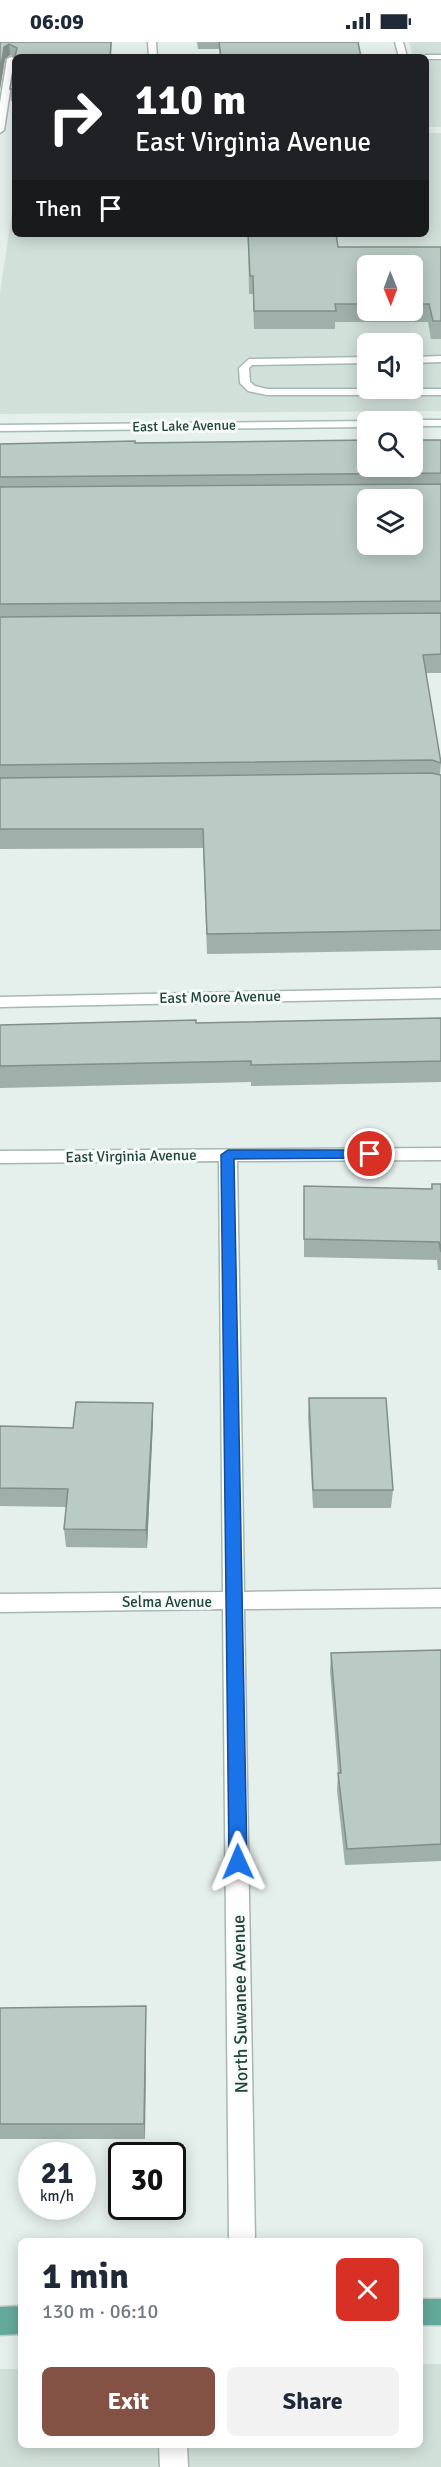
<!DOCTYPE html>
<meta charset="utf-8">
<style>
:root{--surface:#fff;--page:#f2f2f3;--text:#1f2937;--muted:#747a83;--accent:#845244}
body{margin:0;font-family:Signika,sans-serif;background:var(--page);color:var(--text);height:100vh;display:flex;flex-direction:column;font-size:22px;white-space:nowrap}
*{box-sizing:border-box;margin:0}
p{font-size:20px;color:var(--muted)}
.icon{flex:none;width:33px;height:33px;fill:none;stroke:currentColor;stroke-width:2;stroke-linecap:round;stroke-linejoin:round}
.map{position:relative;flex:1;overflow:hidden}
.side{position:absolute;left:18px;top:2196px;width:405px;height:210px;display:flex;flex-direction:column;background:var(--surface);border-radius:9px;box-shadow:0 3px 15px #0003}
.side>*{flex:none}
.banner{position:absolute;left:12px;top:12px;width:417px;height:183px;border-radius:9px;box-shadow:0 3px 15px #0003;background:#202124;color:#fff;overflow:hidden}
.needle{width:39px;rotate:179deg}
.tools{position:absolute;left:357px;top:213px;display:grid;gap:12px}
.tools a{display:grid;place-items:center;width:66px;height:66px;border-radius:9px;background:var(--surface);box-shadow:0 3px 15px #0003;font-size:30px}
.speed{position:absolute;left:18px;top:2100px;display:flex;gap:12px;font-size:30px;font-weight:700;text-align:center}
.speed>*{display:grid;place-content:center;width:78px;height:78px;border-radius:50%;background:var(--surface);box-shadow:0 3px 15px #0003;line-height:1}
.speed small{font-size:15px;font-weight:400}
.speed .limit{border:3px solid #111;border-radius:9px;background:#fff;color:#111}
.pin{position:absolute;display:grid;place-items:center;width:51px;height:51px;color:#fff;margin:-26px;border:3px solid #fff;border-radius:50%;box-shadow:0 2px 6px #0007}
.me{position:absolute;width:66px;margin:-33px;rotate:359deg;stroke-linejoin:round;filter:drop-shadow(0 0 4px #0008)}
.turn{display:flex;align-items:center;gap:21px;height:126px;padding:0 24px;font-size:27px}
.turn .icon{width:78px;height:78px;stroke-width:2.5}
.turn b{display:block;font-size:42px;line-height:51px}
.then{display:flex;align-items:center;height:57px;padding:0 24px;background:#0003;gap:12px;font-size:22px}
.round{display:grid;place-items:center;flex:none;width:63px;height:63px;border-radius:9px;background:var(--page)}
.summary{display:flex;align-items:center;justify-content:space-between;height:102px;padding:0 24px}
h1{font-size:36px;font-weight:700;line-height:45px}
.button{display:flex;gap:12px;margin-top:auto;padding:12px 24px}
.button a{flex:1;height:69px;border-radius:9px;background:var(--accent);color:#fff;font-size:24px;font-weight:700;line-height:69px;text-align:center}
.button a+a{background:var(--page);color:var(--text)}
.status{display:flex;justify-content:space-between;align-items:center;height:42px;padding:0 30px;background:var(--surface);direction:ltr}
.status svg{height:16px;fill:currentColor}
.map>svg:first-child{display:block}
.built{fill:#d2e0da;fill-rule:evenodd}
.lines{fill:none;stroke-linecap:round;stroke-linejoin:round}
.lane-casing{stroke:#a6b8b3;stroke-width:3}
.street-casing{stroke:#a6b8b3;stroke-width:3}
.secondary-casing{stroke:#a1bdb4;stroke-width:3}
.primary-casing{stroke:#c1cbc8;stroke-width:3}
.lane{fill:#fff;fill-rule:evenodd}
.street{fill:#fff;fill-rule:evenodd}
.secondary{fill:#fff;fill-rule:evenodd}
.primary{fill:#64aa9a;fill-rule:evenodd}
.wall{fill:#9fafa9;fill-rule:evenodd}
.shaded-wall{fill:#828e89}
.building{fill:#b9cbc4;stroke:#828e89;stroke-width:1.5;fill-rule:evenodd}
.route{fill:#1a73e8;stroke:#114b97;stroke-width:1.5}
.labels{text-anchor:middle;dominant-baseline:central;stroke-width:6;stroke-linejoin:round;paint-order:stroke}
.far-street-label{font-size:14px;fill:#21443c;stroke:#f6fbf9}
.street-label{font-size:15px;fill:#21443c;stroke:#f6fbf9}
.near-street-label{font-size:18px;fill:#21443c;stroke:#f6fbf9}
</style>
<div class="status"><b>06:09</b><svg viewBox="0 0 49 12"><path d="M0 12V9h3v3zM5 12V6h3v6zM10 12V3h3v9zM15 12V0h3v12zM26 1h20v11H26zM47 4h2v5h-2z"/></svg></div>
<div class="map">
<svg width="441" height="2425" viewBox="0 0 441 2425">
<rect width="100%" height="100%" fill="#e5efeb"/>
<!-- built -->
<g class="built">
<path d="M 409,0 L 441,0 L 441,12 L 412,12 Z"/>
<rect x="426" y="19" width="15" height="66"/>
<path d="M 426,91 L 441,91 L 441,369 L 0,372 L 0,251 L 15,148 L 15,192 L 426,192 ZM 368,224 L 412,224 L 412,268 L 368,268 ZM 368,302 L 412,302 L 412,346 L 368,346 Z"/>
<path d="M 420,2322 L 441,2322 L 441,2425 L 0,2425 L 0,2327 L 21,2327 L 21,2403 L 420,2403 Z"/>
</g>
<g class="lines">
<!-- lane casing -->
<g class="lane-casing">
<g id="lane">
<path d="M 441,314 L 441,320 L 412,321 L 412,315 Z"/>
<path d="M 368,315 L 368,321 L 252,323 L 249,326 L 250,340 L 255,344 L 267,347 L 441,347 L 441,353 L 267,353 L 248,349 L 240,341 L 239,326 L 249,317 Z"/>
<path d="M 159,2403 L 187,2403 L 188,2425 L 160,2425 Z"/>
</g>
</g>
<!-- street casing -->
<g class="street-casing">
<g id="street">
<path d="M 148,0 L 156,0 L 157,15 L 149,15 Z"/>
<path d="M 395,0 L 403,0 L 407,15 L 399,15 Z"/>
<path d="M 426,13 L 441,13 L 441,17 L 426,17 L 426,15 L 422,15 Z"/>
<path d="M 11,15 L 15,17 L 4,88 L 0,91 L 0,61 L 7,17 Z"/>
<path d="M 441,946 L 441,956 L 0,965 L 0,955 Z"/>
<path d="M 441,1106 L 441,1118 L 237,1119 L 244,1550 L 441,1547 L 441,1565 L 244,1567 L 255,2199 L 229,2199 L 223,1567 L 0,1570 L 0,1552 L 223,1550 L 219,1119 L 0,1121 L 0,1109 Z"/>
</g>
</g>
<!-- secondary casing -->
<g class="secondary-casing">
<g id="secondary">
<path d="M 412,378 L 441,378 L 441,384 L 412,384 L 412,380 L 408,380 Z"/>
<path d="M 368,379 L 371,380 L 368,380 L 368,385 L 0,389 L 0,383 Z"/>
</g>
</g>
<!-- primary casing -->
<g class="primary-casing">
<g id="primary">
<rect x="420" y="2257" width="21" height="26"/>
<path d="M 21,2264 L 21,2292 L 0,2293 L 0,2265 Z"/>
</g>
</g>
<!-- lane -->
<use href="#lane" class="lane"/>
<!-- street -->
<use href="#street" class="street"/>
<!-- secondary -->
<use href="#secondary" class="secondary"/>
<!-- primary -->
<use href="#primary" class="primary"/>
</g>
<!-- wall -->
<g class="wall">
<path d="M 0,0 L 112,0 L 111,15 L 15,15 L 15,59 L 11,59 L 10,47 L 15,16 L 10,13 L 5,17 L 0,47 Z"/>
<path d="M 197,0 L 358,0 L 361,15 L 220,15 L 219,7 L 198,7 Z"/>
<path d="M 248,192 L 336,192 L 338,205 L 441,205 L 441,297 L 431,297 L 428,280 L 335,280 L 335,287 L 254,287 L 253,252 L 249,252 ZM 368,224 L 412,224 L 412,268 L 368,268 Z"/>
<path d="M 441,398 L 441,631 L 426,631 L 441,721 L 440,733 L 441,733 L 441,908 L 207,912 L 203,806 L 0,807 L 0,402 Z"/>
<path d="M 441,976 L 441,1040 L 251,1044 L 251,1040 L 0,1046 L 0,983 L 196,981 Z"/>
<path d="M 432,1142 L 441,1142 L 441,1228 L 438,1228 L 437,1218 L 304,1215 L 304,1144 L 431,1147 Z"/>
<path d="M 309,1356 L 393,1448 L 391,1466 L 313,1466 L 308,1374 Z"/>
<path d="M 153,1379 L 147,1506 L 66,1505 L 64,1487 L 66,1465 L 0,1464 L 0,1384 L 73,1386 Z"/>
<path d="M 441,1608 L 441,1819 L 345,1823 L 337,1748 L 338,1731 L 330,1628 L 331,1611 Z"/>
<path d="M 146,1964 L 146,1980 L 145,2097 L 0,2097 L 0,1966 Z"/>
</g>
<!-- shaded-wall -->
<g class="shaded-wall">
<path d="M 9,2 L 10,13 L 5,17 L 0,47 L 0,30 L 4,5 Z"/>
<path d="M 153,1361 L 153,1379 L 147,1506 L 146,1488 Z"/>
<path d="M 146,1964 L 146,1980 L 145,2097 L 144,2082 Z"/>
</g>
<!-- building -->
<g class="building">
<path d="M 0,0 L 111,0 L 110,15 L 15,15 L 17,6 L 9,2 L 4,5 L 0,30 Z"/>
<path d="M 219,0 L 358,0 L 361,15 L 221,15 Z"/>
<path d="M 15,15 L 15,47 L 10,47 Z"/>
<path d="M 248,192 L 336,192 L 338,205 L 441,205 L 441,279 L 433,279 L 429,262 L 412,262 L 412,224 L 368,224 L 368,262 L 335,262 L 336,269 L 254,269 L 253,234 L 250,234 Z"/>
<path d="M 368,398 L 368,424 L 412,424 L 412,398 L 441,398 L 441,431 L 0,435 L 0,402 L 135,399 L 135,401 Z"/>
<path d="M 441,442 L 441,559 L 0,562 L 0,445 ZM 368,458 L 412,458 L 412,502 L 368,502 Z"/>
<path d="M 441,571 L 441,612 L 423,613 L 441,721 L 432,718 L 0,723 L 0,575 Z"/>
<path d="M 431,731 L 441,733 L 441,888 L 207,892 L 203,787 L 0,787 L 0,736 Z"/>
<path d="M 441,976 L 441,1019 L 251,1023 L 251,1019 L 0,1024 L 0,983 L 196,978 L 196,981 Z"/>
<path d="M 432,1142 L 441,1142 L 441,1210 L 439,1200 L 304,1197 L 304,1144 L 432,1147 Z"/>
<path d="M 309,1356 L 386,1356 L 393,1448 L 313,1448 Z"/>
<path d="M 76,1360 L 153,1361 L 146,1488 L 64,1487 L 68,1447 L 0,1446 L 0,1384 L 73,1386 Z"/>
<path d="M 441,1608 L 441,1802 L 347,1807 L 338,1731 L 341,1731 L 331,1611 Z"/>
<path d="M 146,1964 L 144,2082 L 0,2082 L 0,1966 Z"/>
</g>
<!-- route -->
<path class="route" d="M 228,1108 L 370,1108 L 376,1112 L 370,1116 L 234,1117 L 247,1820 L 244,1825 L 238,1828 L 232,1825 L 229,1820 L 221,1113 Z"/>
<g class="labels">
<!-- far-street labels -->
<g class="far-street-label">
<text transform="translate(184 384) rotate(-1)">East Lake Avenue</text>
</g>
<!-- street labels -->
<g class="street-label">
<text transform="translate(220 955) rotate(-1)">East Moore Avenue</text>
<text transform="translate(131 1114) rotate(-1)">East Virginia Avenue</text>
<text x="167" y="1560">Selma Avenue</text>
</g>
<!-- near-street labels -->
<g class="near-street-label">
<text transform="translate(240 1962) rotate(-91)">North Suwanee Avenue</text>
</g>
</g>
</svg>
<div class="tools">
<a><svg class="needle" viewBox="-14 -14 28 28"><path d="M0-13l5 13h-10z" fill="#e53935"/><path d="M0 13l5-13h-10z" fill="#747a83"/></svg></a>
<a><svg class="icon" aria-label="sound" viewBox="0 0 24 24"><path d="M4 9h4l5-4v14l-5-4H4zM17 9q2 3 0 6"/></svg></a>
<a><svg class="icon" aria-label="search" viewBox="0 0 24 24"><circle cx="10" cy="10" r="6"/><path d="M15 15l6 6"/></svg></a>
<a><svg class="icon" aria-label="layers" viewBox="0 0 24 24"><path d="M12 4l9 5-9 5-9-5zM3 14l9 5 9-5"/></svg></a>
</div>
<div class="speed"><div>21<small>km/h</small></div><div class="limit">30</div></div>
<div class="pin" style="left:370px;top:1112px;background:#d93025"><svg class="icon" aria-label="arrive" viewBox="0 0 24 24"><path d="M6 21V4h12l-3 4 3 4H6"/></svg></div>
<svg class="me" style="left:238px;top:1820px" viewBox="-20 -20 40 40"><path d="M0-17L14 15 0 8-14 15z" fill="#1a73e8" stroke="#fff" stroke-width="4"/></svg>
<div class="banner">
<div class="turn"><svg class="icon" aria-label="right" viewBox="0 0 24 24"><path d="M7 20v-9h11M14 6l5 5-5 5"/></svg><div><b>110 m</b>East Virginia Avenue</div></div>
<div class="then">Then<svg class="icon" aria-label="arrive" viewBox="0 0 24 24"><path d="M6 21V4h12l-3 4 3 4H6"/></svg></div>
</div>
<section class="side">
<div class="summary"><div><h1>1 min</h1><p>130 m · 06:10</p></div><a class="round" style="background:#d93025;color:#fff"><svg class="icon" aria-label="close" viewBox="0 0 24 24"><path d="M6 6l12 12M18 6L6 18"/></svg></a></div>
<div class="button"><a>Exit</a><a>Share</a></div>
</section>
</div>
